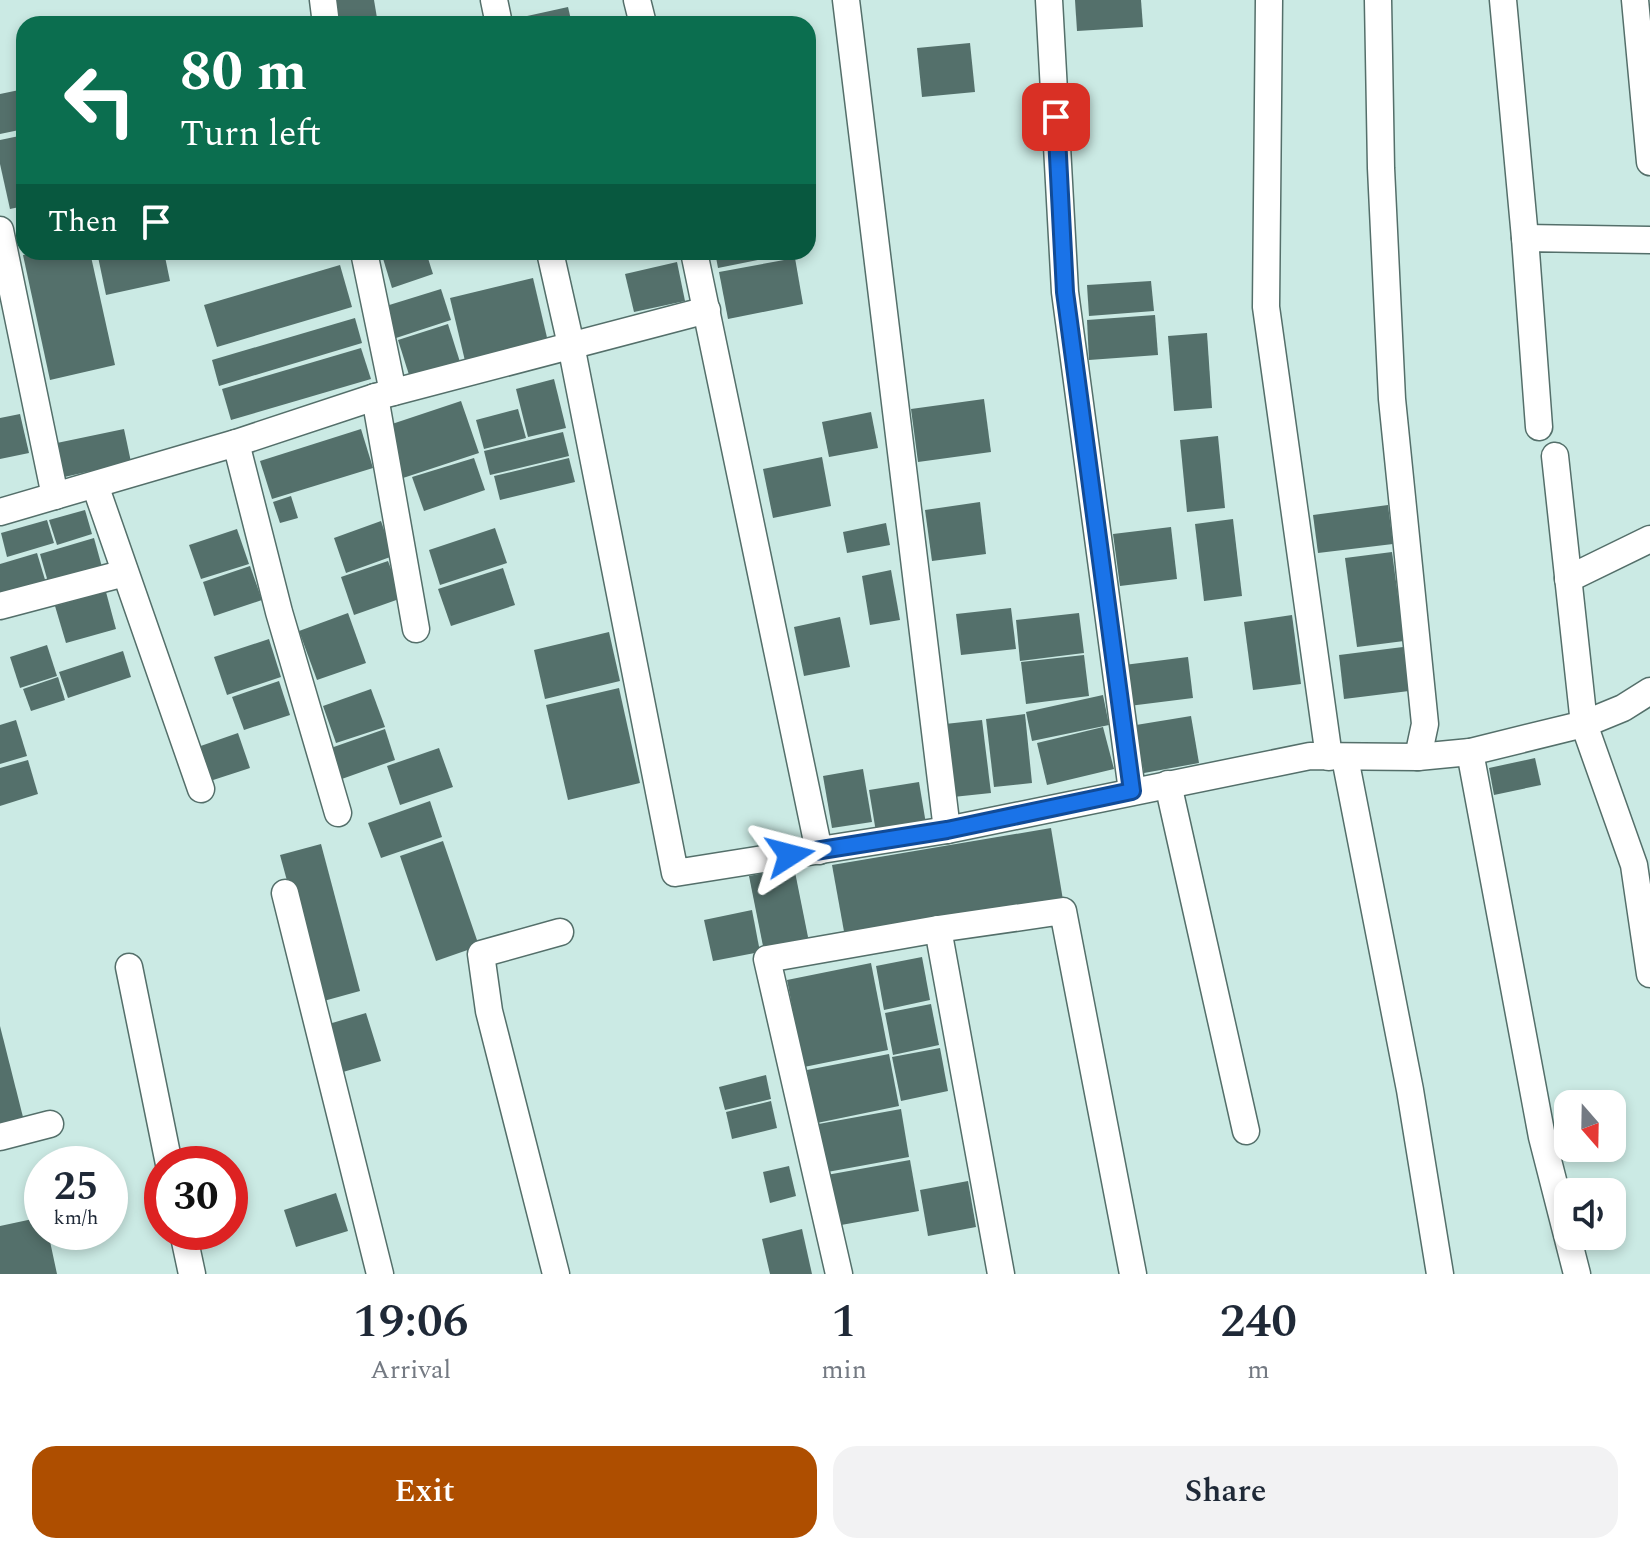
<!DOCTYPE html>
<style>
:root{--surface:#fff;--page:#f2f2f3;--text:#1f2937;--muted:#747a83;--accent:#ae4e00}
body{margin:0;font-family:Spectral,serif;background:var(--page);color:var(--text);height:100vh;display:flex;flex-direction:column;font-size:30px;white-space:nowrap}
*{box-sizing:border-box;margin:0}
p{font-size:26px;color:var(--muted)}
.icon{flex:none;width:44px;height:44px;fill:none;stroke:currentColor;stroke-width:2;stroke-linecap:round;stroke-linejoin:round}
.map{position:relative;height:1274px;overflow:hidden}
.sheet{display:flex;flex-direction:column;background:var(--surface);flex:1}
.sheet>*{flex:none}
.guide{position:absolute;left:16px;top:16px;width:800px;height:244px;border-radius:24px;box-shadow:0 4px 12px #0003;background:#0b6e4f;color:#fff;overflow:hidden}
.needle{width:52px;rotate:160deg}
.buttons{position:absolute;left:1554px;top:1090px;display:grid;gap:16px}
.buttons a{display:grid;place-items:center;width:72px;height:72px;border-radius:16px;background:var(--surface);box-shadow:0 4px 12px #0003;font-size:40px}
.speed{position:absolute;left:24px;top:1146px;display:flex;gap:16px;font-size:40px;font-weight:700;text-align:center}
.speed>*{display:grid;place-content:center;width:104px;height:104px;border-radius:50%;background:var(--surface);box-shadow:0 4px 12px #0003;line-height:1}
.speed small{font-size:20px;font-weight:400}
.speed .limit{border:12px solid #d22;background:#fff;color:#111}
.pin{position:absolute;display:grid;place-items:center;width:68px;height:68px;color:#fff;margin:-34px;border-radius:16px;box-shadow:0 4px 12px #0006}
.me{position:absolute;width:88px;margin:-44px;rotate:81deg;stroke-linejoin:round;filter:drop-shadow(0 0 6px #0008)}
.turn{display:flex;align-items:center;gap:28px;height:168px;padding:0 32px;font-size:36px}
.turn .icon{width:104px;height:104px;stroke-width:2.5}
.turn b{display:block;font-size:56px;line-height:68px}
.then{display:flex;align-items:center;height:76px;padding:0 32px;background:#0003;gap:16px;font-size:30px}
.eta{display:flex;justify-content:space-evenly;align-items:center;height:136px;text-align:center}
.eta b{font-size:48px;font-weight:600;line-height:56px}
.cta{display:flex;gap:16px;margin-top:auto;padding:16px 32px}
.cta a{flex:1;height:92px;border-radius:24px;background:var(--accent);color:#fff;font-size:32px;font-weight:600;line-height:92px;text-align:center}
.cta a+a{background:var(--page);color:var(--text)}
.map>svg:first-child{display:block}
.building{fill:#54706b}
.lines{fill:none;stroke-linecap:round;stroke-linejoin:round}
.minor-casing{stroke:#546f6a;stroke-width:29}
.minor{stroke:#fff;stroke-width:26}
.route-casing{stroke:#114b97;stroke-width:20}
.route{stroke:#1a73e8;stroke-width:14}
</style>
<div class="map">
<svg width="1650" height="1274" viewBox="0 0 1650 1274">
<rect width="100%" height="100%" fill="#cbeae4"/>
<!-- building -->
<g class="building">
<path d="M 333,0 L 374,0 L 378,24 L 337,24 Z"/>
<path d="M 1075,0 L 1141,0 L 1143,27 L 1077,31 Z"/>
<path d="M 568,7 L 572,24 L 510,24 L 509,20 Z"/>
<path d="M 970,43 L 975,92 L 922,97 L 917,48 Z"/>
<path d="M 24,89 L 24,129 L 0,134 L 0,94 Z"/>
<path d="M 24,135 L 24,206 L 10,209 L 0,164 L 0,140 Z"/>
<path d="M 38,252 L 90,252 L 115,365 L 50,380 L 23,255 Z"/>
<path d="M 97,252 L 164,252 L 170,281 L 106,295 Z"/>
<path d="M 381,252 L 426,252 L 433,274 L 392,288 Z"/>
<path d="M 715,252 L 792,252 L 793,253 L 718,268 Z"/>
<path d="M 795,258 L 803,304 L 728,319 L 719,272 Z"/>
<path d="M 677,262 L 685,301 L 634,312 L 625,274 Z"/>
<path d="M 340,265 L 352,307 L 217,347 L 204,305 Z"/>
<path d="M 533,278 L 549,346 L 466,365 L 450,298 Z"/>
<path d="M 1151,281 L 1154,311 L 1089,316 L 1087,285 Z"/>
<path d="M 441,289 L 451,320 L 396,338 L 386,306 Z"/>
<path d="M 1155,315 L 1158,355 L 1089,360 L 1087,320 Z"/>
<path d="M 355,318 L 362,343 L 219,386 L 212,360 Z"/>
<path d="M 448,324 L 460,362 L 410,378 L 398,340 Z"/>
<path d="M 1207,333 L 1212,408 L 1174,411 L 1168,336 Z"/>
<path d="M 361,348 L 371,379 L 231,420 L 222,389 Z"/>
<path d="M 554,379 L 566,428 L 528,437 L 516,389 Z"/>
<path d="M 984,399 L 991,452 L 918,462 L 911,409 Z"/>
<path d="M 461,401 L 479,453 L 403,478 L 386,426 Z"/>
<path d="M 518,409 L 526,438 L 484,449 L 476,420 Z"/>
<path d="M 871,412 L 878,448 L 829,457 L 822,422 Z"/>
<path d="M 20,414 L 29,453 L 0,459 L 0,418 Z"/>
<path d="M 124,429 L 131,462 L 60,478 L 52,444 Z"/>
<path d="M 361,429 L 373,468 L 272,499 L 260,461 Z"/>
<path d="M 563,432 L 569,456 L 490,475 L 484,451 Z"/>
<path d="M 1218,436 L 1225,508 L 1187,512 L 1180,440 Z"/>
<path d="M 822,457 L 831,506 L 773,518 L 763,469 Z"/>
<path d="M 474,458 L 485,490 L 424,511 L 412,477 Z"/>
<path d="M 569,458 L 575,482 L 500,500 L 494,476 Z"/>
<path d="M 291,496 L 298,518 L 280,523 L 273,502 Z"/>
<path d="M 980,502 L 986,554 L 932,561 L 925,510 Z"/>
<path d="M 1388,505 L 1393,544 L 1318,553 L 1313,515 Z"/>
<path d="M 85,510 L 92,534 L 57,545 L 49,520 Z"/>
<path d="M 1233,519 L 1242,596 L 1204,601 L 1195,524 Z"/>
<path d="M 47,520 L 54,543 L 7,557 L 1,533 Z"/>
<path d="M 381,521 L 393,556 L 346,573 L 334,538 Z"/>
<path d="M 886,523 L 890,545 L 847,553 L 843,532 Z"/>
<path d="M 1171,527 L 1177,579 L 1120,586 L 1113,534 Z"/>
<path d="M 495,528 L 507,563 L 440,585 L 429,550 Z"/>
<path d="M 237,529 L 249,564 L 201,579 L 189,545 Z"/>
<path d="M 94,538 L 102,567 L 48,582 L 40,554 Z"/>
<path d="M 1392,552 L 1404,641 L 1357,647 L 1345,558 Z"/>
<path d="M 37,553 L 46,583 L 0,596 L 0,564 Z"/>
<path d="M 388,561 L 402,598 L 354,615 L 341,577 Z"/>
<path d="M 250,566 L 262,600 L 214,616 L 203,582 Z"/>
<path d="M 503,568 L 515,605 L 451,626 L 438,589 Z"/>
<path d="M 891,570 L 900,620 L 870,625 L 862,576 Z"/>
<path d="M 106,592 L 116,629 L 66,643 L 55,606 Z"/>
<path d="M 1011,608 L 1016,649 L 961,655 L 956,614 Z"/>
<path d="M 348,613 L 366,663 L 317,680 L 299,631 Z"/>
<path d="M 1079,613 L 1084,653 L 1020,661 L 1016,620 Z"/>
<path d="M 1292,615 L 1301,684 L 1253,690 L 1244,622 Z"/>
<path d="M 840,617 L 850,667 L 804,676 L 794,627 Z"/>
<path d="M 609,632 L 620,681 L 545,699 L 534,650 Z"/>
<path d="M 269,639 L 281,677 L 227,695 L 214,657 Z"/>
<path d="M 47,645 L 57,676 L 20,688 L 10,657 Z"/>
<path d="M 1403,647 L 1409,691 L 1344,699 L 1339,655 Z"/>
<path d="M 123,651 L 131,677 L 68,698 L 59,672 Z"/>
<path d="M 1084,655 L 1089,696 L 1026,704 L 1021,662 Z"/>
<path d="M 1188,657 L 1193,698 L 1129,706 L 1124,665 Z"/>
<path d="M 58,677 L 65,700 L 31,711 L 23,689 Z"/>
<path d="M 279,681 L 290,715 L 244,730 L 232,697 Z"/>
<path d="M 619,688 L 640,783 L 568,800 L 546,705 Z"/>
<path d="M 371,689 L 385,727 L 336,743 L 323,706 Z"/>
<path d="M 1103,695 L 1109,725 L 1032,741 L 1026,712 Z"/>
<path d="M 1025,714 L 1032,783 L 994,787 L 986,719 Z"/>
<path d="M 1191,716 L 1199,763 L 1144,773 L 1136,725 Z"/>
<path d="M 16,720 L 27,756 L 0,764 L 0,725 Z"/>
<path d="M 982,720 L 991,793 L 953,797 L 945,724 Z"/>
<path d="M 1103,727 L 1114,769 L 1047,785 L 1037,743 Z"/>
<path d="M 385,729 L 395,760 L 339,780 L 328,749 Z"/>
<path d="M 238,733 L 250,768 L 204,783 L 192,749 Z"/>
<path d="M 439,748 L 453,787 L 400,805 L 387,766 Z"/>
<path d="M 1535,758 L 1541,785 L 1494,795 L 1489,768 Z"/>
<path d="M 28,760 L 38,794 L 0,806 L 0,768 Z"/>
<path d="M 863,769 L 872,822 L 832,828 L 823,776 Z"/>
<path d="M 919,782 L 926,824 L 876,832 L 869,790 Z"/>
<path d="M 430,801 L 442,837 L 381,858 L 368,823 Z"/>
<path d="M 1051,828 L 1063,900 L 845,937 L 832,865 Z"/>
<path d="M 443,841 L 479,946 L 436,961 L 400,856 Z"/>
<path d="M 321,844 L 360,991 L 320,1002 L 280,855 Z"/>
<path d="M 794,867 L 809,942 L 764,951 L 749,876 Z"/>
<path d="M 752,910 L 760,952 L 713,961 L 704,920 Z"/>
<path d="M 922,957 L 930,1000 L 884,1010 L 876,966 Z"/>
<path d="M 871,963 L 888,1050 L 804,1067 L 787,980 Z"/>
<path d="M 931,1004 L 939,1045 L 893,1055 L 885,1013 Z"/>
<path d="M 366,1013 L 381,1061 L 336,1074 L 322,1026 Z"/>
<path d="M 0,1026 L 25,1125 L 0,1131 Z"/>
<path d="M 940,1048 L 948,1091 L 901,1101 L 892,1057 Z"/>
<path d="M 889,1054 L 899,1106 L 817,1123 L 807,1070 Z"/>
<path d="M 766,1075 L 771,1099 L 725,1110 L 719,1087 Z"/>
<path d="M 771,1101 L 777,1128 L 732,1139 L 726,1112 Z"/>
<path d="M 901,1109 L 909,1157 L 822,1173 L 813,1125 Z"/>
<path d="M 910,1160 L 919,1211 L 830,1227 L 821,1176 Z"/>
<path d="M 789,1166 L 796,1196 L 770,1203 L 763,1172 Z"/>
<path d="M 968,1181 L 976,1227 L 928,1236 L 920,1190 Z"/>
<path d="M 336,1193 L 348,1231 L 296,1247 L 284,1210 Z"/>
<path d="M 42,1217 L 42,1232 L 48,1232 L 57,1274 L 0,1274 L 0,1226 Z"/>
<path d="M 802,1229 L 812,1274 L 770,1274 L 762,1239 Z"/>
</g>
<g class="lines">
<!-- minor casing -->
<g class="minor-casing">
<g id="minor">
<path d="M 323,0 L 326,24"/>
<path d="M 494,0 L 499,24"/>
<path d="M 637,0 L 643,24"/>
<path d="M 846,0 L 947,830"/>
<path d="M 1049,0 L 1065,292 L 1132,791"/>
<path d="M 1269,0 L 1266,307 L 1329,757"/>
<path d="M 1378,0 L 1381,168 L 1392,399 L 1425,724 L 1418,757"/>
<path d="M 1503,0 L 1525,238"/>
<path d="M 1635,0 L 1650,162"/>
<path d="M 0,230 L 55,496"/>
<path d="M 364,252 L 393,392"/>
<path d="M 550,252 L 571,345 L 675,873 L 947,830 L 1310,756 L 1418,757 L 1470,752 L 1584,724 L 1623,708 L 1650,691"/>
<path d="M 694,252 L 819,851"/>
<path d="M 375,397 L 416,629"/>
<path d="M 1539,427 L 1525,238 L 1650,240"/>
<path d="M 236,443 L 375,397 L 707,310"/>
<path d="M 1555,456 L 1584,724 L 1634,865 L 1650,974"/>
<path d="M 95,485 L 201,789"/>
<path d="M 0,512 L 236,443 L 279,612 L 338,813"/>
<path d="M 1568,579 L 1650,539"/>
<path d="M 0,606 L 125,573"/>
<path d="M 1470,752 L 1542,1137 L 1577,1274"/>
<path d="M 1345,758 L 1410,1090 L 1440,1274"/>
<path d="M 1168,784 L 1246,1131"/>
<path d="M 285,893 L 380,1274"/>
<path d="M 938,929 L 1001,1274"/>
<path d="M 129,967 L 169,1164"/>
<path d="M 0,1137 L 50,1124"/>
<path d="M 183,1232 L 192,1274"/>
<path d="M 556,1274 L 489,1011 L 481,954 L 560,932"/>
<path d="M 839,1274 L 767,959 L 938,929 L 1063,911 L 1133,1274"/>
</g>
</g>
<!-- minor -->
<use href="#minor" class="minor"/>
</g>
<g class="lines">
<!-- route casing -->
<g class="route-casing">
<path id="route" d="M 790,855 L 947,830 L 1132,791 L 1065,292 L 1056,117"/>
</g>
<!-- route -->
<use href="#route" class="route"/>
</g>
</svg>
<div class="buttons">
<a><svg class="needle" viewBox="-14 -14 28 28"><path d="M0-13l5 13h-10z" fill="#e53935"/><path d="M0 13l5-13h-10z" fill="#747a83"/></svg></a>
<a><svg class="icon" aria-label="sound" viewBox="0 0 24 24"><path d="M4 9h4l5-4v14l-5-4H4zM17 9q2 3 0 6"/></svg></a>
</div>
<div class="speed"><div>25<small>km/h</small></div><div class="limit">30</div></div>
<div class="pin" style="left:1056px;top:117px;background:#d93025"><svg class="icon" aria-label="arrive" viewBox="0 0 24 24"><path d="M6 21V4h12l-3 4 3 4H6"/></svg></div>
<svg class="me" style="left:790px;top:855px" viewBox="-20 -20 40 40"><path d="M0-17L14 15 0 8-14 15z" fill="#1a73e8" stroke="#fff" stroke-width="4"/></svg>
<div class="guide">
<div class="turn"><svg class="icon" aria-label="left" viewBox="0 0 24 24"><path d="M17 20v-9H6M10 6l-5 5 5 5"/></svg><div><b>80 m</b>Turn left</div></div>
<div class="then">Then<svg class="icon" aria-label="arrive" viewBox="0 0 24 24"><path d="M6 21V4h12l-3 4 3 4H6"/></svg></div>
</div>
</div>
<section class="sheet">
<div class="eta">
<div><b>19:06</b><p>Arrival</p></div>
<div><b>1</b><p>min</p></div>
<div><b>240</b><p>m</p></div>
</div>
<div class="cta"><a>Exit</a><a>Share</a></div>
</section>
